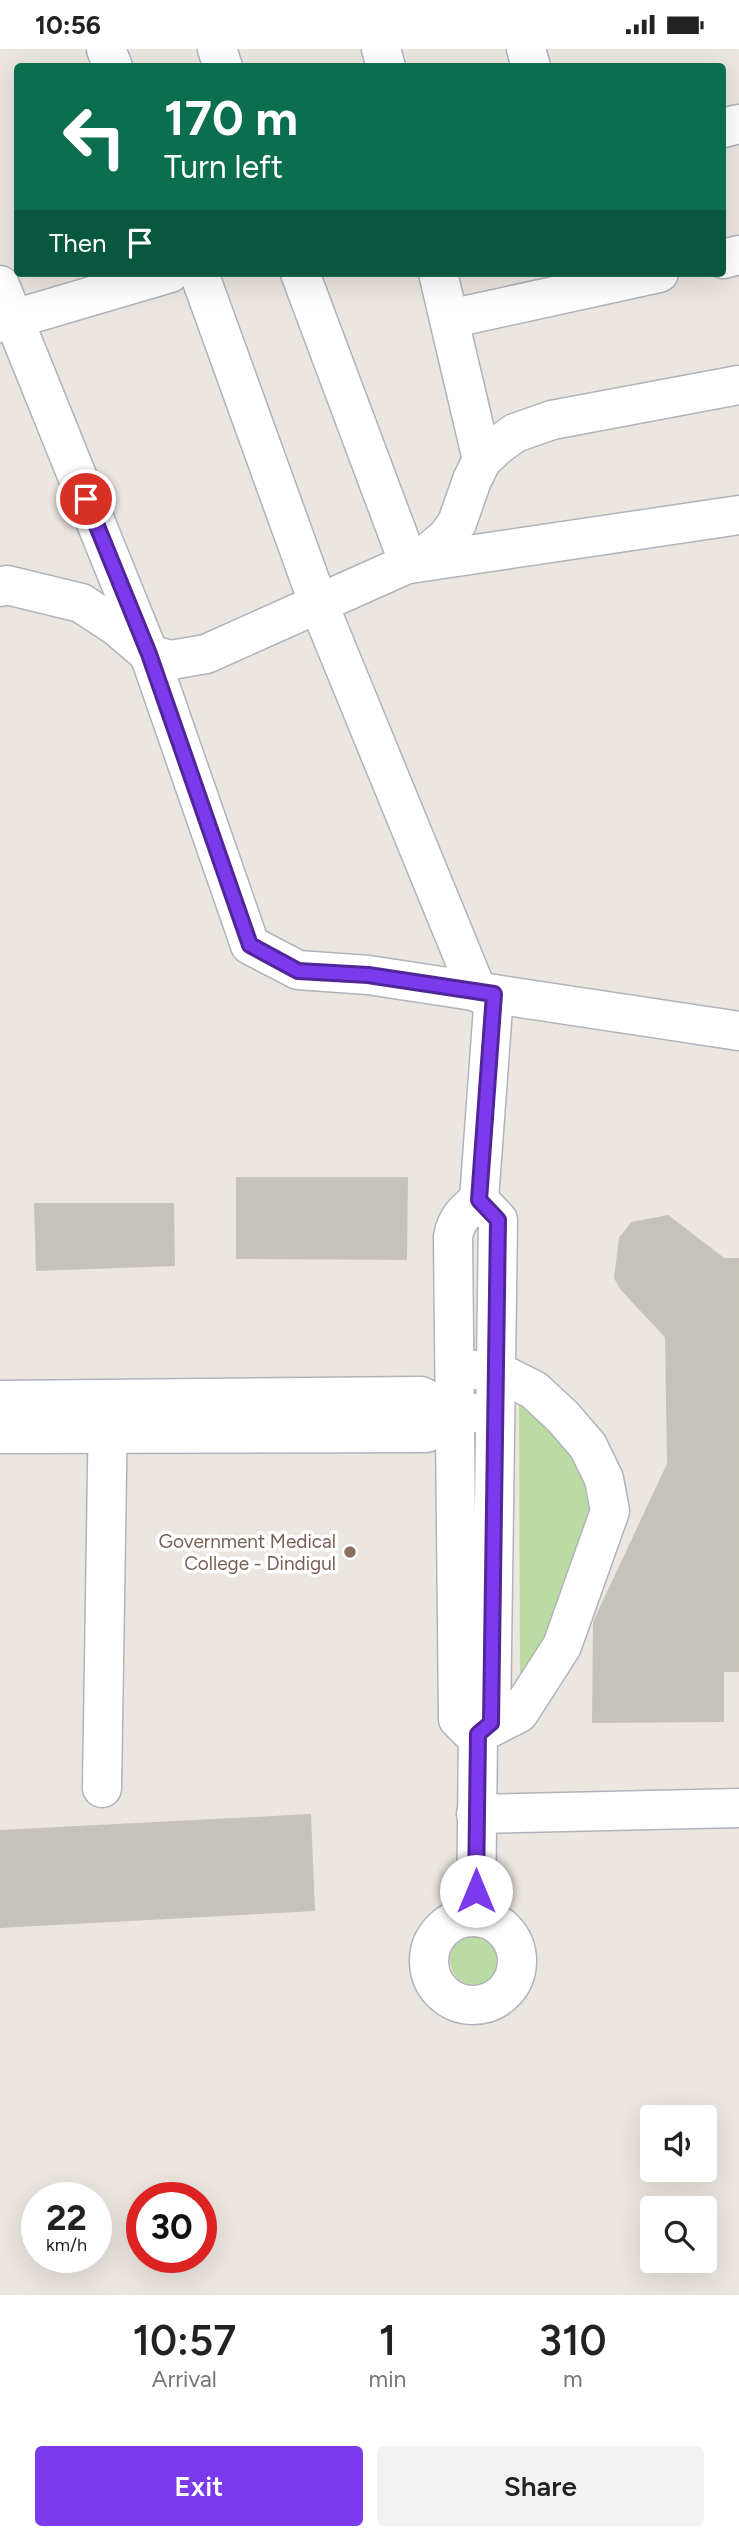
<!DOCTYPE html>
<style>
:root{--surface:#fff;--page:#f2f2f2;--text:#222;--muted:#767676;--accent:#7c3aed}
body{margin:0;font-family:Figtree,sans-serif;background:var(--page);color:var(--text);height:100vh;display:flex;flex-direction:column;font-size:26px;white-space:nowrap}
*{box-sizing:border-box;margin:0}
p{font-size:23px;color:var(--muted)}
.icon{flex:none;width:38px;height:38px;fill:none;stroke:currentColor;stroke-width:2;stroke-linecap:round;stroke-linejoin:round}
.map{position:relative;height:2246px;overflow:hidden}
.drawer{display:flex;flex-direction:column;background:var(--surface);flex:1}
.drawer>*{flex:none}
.top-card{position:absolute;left:14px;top:14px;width:712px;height:214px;border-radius:7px;box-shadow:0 7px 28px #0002;background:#0b6e4f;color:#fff;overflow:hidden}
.controls{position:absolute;left:640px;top:2056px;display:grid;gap:14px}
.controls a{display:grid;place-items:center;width:77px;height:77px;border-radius:7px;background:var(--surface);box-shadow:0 7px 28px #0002;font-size:35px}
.speed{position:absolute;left:21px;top:2133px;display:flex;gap:14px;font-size:35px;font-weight:700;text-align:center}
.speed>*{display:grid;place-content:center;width:91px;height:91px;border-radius:50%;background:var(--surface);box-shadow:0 7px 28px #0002;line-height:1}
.speed small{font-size:18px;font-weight:400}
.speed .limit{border:10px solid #d22;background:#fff;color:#111}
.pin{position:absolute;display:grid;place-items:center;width:60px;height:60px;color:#fff;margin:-30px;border:4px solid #fff;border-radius:50%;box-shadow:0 2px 7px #0007}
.me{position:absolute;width:77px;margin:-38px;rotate:0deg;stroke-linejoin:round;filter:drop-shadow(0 0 5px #0008)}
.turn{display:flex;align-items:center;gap:24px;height:147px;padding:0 35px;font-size:32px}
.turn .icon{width:91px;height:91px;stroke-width:2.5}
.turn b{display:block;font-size:49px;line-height:60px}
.then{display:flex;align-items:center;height:66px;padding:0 35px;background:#0003;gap:14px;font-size:26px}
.eta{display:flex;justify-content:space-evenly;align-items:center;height:119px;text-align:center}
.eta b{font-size:42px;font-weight:600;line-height:49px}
.button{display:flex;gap:14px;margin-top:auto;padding:14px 35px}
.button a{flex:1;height:80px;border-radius:7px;background:var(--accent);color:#fff;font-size:28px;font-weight:600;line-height:80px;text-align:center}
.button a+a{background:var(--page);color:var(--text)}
.status{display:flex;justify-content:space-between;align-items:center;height:49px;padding:0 35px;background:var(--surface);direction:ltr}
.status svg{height:19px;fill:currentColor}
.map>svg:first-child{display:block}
.green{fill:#badca3}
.building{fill:#c5c1bb;stroke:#c7c2ba;stroke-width:2}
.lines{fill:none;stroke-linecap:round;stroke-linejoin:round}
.minor-casing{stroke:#b1b3bb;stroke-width:41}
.minor{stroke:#fff;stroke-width:38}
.route-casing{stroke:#51269a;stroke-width:18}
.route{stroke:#7c3aed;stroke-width:12}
.education-dot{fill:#8d6e63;stroke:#fff;stroke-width:2.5}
.labels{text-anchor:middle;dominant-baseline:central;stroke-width:7;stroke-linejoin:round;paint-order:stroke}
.education-label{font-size:19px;fill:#785e54;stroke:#fff;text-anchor:end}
</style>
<div class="status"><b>10:56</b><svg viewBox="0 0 49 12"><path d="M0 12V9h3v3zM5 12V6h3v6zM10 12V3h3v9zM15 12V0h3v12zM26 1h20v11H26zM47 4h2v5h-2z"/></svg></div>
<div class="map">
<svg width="739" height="2246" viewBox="0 0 739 2246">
<rect width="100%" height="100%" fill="#ece6e0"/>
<!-- green -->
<g class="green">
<path d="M 519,1353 L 544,1370 L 583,1419 L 590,1457 L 580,1499 L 551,1591 L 520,1633 Z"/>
<circle cx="475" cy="1911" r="25"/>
</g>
<!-- building -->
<g class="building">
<path d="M 237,1129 L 407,1129 L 406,1210 L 237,1209 Z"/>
<path d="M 35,1155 L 173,1155 L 174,1216 L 37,1221 Z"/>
<path d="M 668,1167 L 724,1210 L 739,1210 L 739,1622 L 723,1622 L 723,1672 L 593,1673 L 594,1573 L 668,1415 L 666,1288 L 622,1241 L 615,1229 L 620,1189 L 632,1174 Z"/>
<path d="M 310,1766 L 314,1861 L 0,1878 L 0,1782 Z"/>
</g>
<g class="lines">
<!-- minor casing -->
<g class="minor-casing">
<g id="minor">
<path d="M 106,0 L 113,18"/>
<path d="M 217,0 L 223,18"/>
<path d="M 381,0 L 386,18"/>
<path d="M 526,0 L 531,18"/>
<path d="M 723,79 L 739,75"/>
<path d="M 723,210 L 739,206"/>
<path d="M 199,224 L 319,556 L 478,944"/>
<path d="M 300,224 L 409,515 L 739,466"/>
<path d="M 438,224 L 482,411"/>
<path d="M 0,236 L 149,605 L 250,896 L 298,921 L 368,926 L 739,982"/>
<path d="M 449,270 L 659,224"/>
<path d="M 0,274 L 170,224"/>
<path d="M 0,538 L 7,536 L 81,554 L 116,577 L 149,605 L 171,611 L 206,605 L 423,508 L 446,489 L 457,474 L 472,431 L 482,411 L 497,397 L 515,384 L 552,371 L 739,336"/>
<path d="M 479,1151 C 465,1162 456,1170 453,1188 L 458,1670 L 471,1683 L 478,1685 L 491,1674 L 498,1171 L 479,1151 L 494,945"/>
<path d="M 474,1321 L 496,1322 L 534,1341 L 563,1368 L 588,1397 L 604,1430 L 610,1462 L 562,1597 L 519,1664 L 478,1685 L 476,1868"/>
<path d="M 0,1351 L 421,1347 L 455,1365"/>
<path d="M 0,1385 L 426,1384 L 455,1365 L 476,1364"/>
<path d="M 102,1739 L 108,1359"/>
<path d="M 476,1765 L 739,1759"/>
<circle cx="473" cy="1912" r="44"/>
</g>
</g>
<!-- minor -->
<use href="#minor" class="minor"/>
</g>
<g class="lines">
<!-- route casing -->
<g class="route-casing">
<path id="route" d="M 86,450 L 149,605 L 250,896 L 298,922 L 368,926 L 494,945 L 479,1151 L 498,1171 L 491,1674 L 478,1685 L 476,1842"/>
</g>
<!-- route -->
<use href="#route" class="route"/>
</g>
<!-- markers -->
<circle class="education-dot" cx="350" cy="1503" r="7"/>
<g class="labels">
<!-- education labels -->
<g class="education-label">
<text x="336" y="1492">Government Medical<tspan x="336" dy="22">College - Dindigul</tspan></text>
</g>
</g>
</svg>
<div class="controls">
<a><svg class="icon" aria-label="sound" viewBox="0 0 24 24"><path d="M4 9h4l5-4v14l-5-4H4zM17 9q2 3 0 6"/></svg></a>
<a><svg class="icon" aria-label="search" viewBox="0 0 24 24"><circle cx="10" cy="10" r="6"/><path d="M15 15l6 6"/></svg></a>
</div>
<div class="speed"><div>22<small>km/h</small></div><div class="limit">30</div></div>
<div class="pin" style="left:86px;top:450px;background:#d93025"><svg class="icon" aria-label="arrive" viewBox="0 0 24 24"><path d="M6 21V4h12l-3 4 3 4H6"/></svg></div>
<svg class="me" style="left:476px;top:1842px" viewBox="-20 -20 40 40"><circle r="19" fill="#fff"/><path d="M0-13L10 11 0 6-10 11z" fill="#7c3aed"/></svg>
<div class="top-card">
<div class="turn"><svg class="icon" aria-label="left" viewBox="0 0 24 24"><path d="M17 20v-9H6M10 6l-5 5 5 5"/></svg><div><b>170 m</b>Turn left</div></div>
<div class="then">Then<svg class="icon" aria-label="arrive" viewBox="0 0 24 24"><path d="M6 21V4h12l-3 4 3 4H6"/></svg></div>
</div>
</div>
<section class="drawer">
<div class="eta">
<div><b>10:57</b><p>Arrival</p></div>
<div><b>1</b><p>min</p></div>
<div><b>310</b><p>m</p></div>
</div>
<div class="button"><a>Exit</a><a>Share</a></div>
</section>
